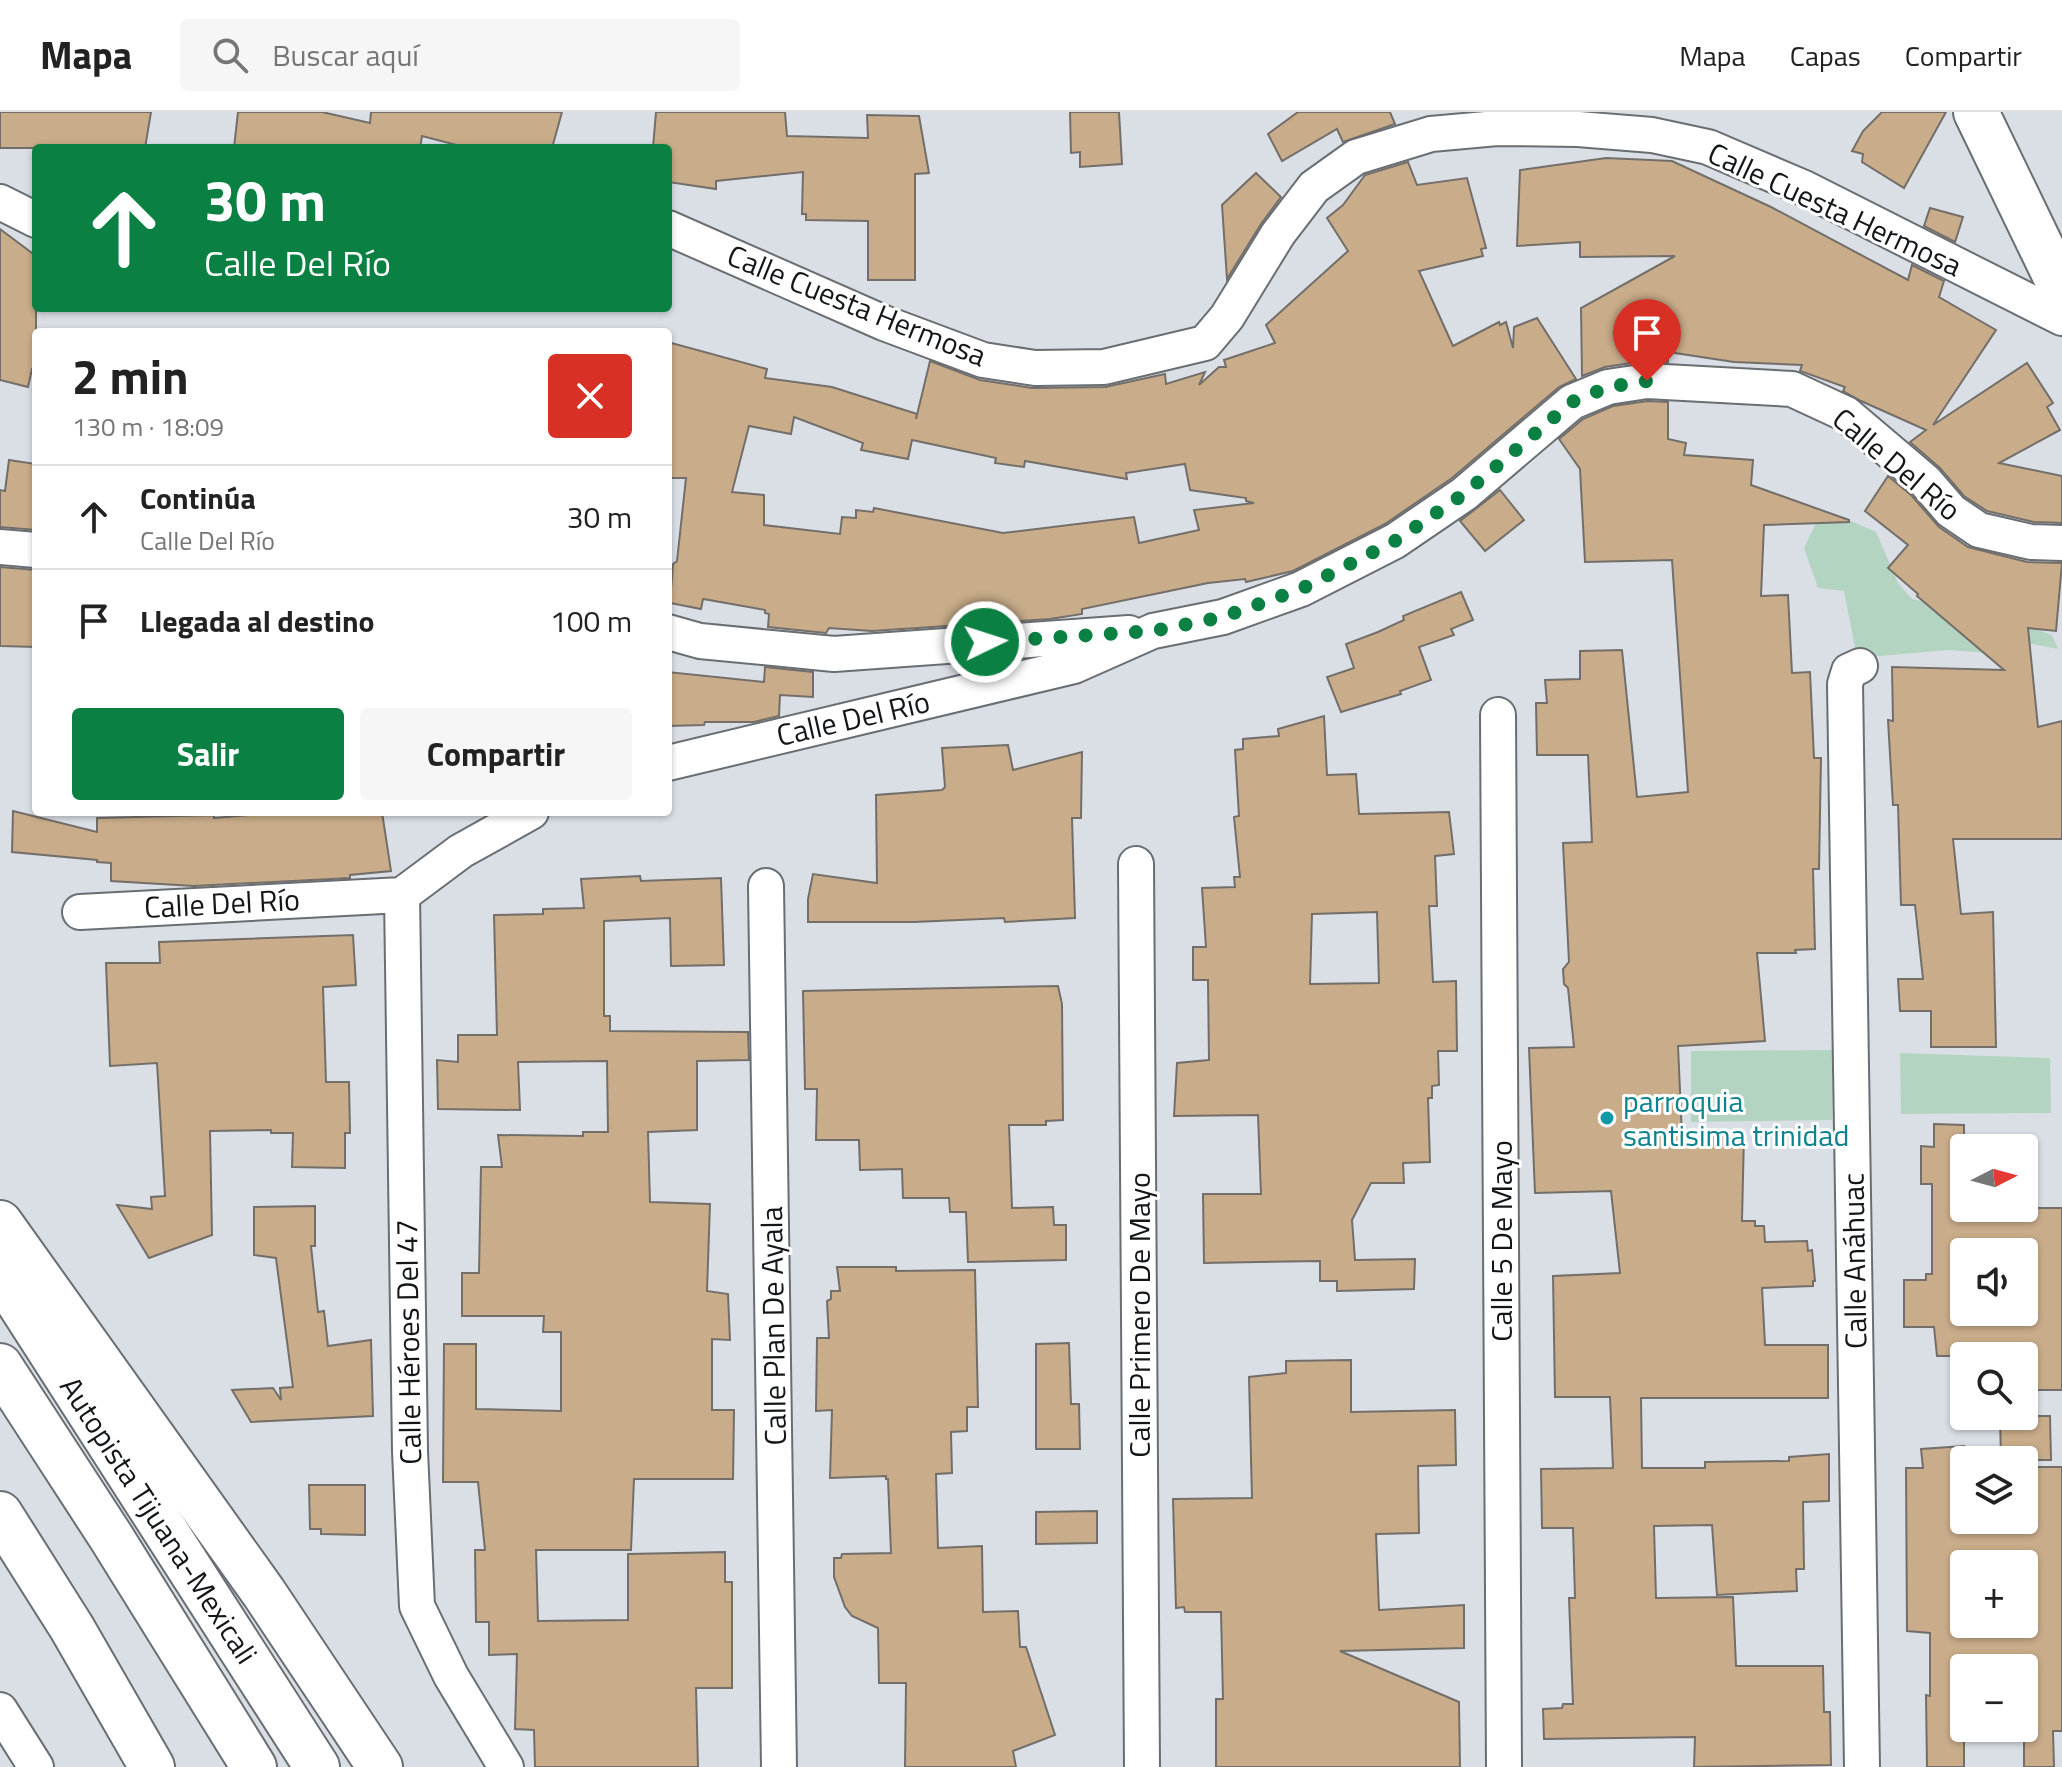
<!DOCTYPE html>
<html lang="es">
<meta charset="utf-8">
<style>
:root{--surface:#fff;--page:#f6f6f6;--text:#222;--muted:#767676;--line:#e0e0e0;--accent:#0b8043}
body{margin:0;font-family:"Titillium Web",sans-serif;background:var(--page);color:var(--text);height:100vh;display:flex;flex-direction:column;font-size:30px;white-space:nowrap}
*{box-sizing:border-box;margin:0}
p{font-size:26px;color:var(--muted)}
.icon{flex:none;width:44px;height:44px;fill:none;stroke:currentColor;stroke-width:2;stroke-linecap:round;stroke-linejoin:round}
.map{position:relative;flex:1;overflow:hidden}
.sheet{position:absolute;left:32px;top:216px;width:640px;height:488px;display:flex;flex-direction:column;background:var(--surface);border-radius:8px;box-shadow:0 2px 6px #0004}
.sheet>*{flex:none}
.banner{position:absolute;left:32px;top:32px;width:640px;height:168px;border-radius:8px;box-shadow:0 2px 6px #0004;background:#0b8043;color:#fff;overflow:hidden}
.needle{width:52px;rotate:84deg}
.buttons{position:absolute;left:1950px;top:1022px;display:grid;gap:16px}
.buttons a{display:grid;place-items:center;width:88px;height:88px;border-radius:8px;background:var(--surface);box-shadow:0 2px 6px #0004;font-size:40px}
.pin{position:absolute;display:grid;place-items:center;width:68px;height:68px;color:#fff;margin:-82px -34px;border-radius:50% 50% 50% 0;rotate:-45deg;box-shadow:0 0 8px #0007}
.pin .icon{rotate:45deg}
.me{position:absolute;width:88px;margin:-44px;rotate:86deg;stroke-linejoin:round;filter:drop-shadow(0 0 6px #0008)}
.turn{display:flex;align-items:center;gap:28px;height:168px;padding:0 40px;font-size:36px}
.turn .icon{width:104px;height:104px;stroke-width:2.5}
.turn b{display:block;font-size:56px;line-height:68px}
.round{display:grid;place-items:center;flex:none;width:84px;height:84px;border-radius:8px;background:var(--page)}
.head{display:flex;align-items:center;justify-content:space-between;height:136px;padding:0 40px}
h1{font-size:48px;font-weight:700;line-height:60px}
.button{display:flex;gap:16px;margin-top:auto;padding:16px 40px}
.button a{flex:1;height:92px;border-radius:8px;background:var(--accent);color:#fff;font-size:32px;font-weight:700;line-height:92px;text-align:center}
.button a+a{background:var(--page);color:var(--text)}
ul{padding:0;list-style:none}
li{display:flex;align-items:center;gap:24px;height:104px;padding:0 40px;border-top:2px solid var(--line)}
li div{flex:1}
li b{display:block;font-size:30px}
li em{font-style:normal}
header{display:flex;align-items:center;gap:48px;box-sizing:border-box;height:112px;padding:0 40px;background:var(--surface);border-bottom:2px solid var(--line)}
header strong{font-size:38px}
nav{display:flex;gap:44px;margin-inline-start:auto;font-size:28px}
.search{width:560px;height:72px;background:var(--page);display:flex;align-items:center;gap:20px;box-sizing:border-box;padding:0 28px;border-radius:8px;color:var(--muted);font-size:30px}
.map>svg:first-child{display:block}
.green{fill:#b3d4c1}
.building{fill:#c9ad8a;stroke:#736e69;stroke-width:2;fill-rule:evenodd}
.lines{fill:none;stroke-linecap:round;stroke-linejoin:round}
.minor-casing{stroke:#696e73;stroke-width:38}
.secondary-casing{stroke:#696e73;stroke-width:48}
.motorway-casing{stroke:#696e73;stroke-width:48}
.minor{stroke:#fff;stroke-width:34}
.secondary{stroke:#fff;stroke-width:44}
.motorway{stroke:#fff;stroke-width:44}
.route{stroke:#0b8043;stroke-width:14;stroke-dasharray:0 25.2}
.culture-dot{fill:#0f9aa8;stroke:#fff;stroke-width:3}
.labels{text-anchor:middle;dominant-baseline:central;stroke-width:6;stroke-linejoin:round;paint-order:stroke}
.street-label{font-size:30px;fill:#131517;stroke:#fff}
.culture-label{font-size:30px;fill:#0d838f;stroke:#fff;text-anchor:start}
</style>
<header>
<strong>Mapa</strong>
<div class="search"><svg class="icon" aria-label="search" viewBox="0 0 24 24"><circle cx="10" cy="10" r="6"/><path d="M15 15l6 6"/></svg>Buscar aquí</div>
<nav><a>Mapa</a><a>Capas</a><a>Compartir</a></nav>
</header>
<div class="map">
<svg width="2062" height="1655" viewBox="0 0 2062 1655">
<rect width="100%" height="100%" fill="#dadfe6"/>
<!-- green -->
<g class="green">
<path d="M 1817,409 L 1851,409 L 1876,420 L 1898,471 L 1912,487 L 2010,509 L 2052,523 L 2058,537 L 2032,532 L 2002,542 L 1948,538 L 1857,546 L 1844,479 L 1818,476 L 1804,436 Z"/>
<path d="M 1833,938 L 1832,1008 L 1691,1010 L 1691,939 Z"/>
<path d="M 1900,941 L 2050,946 L 2051,1001 L 1901,1002 Z"/>
</g>
<!-- building -->
<g class="building">
<path d="M 0,0 L 151,0 L 145,36 L 0,36 Z"/>
<path d="M 238,0 L 322,0 L 370,11 L 371,0 L 562,0 L 552,36 L 468,36 L 422,24 L 420,36 L 234,36 Z"/>
<path d="M 656,0 L 785,0 L 787,24 L 868,26 L 867,3 L 919,4 L 929,61 L 915,62 L 915,168 L 868,168 L 868,109 L 806,108 L 806,102 L 802,102 L 803,60 L 716,69 L 716,77 L 668,70 L 668,36 L 653,36 Z"/>
<path d="M 1070,0 L 1119,0 L 1122,52 L 1080,55 L 1080,40 L 1071,41 Z"/>
<path d="M 1298,0 L 1390,0 L 1395,12 L 1343,30 L 1337,17 L 1282,49 L 1268,22 Z"/>
<path d="M 1882,0 L 1946,0 L 1904,76 L 1862,50 L 1863,42 L 1852,39 L 1863,19 Z"/>
<path d="M 1606,46 L 1672,49 L 1771,95 L 1908,168 L 1912,153 L 1944,169 L 1939,185 L 1996,218 L 1933,313 L 2027,251 L 2053,291 L 2047,295 L 2060,318 L 1999,351 L 2062,364 L 2062,411 L 2034,410 L 1987,399 L 1964,384 L 1940,356 L 1910,330 L 1926,318 L 1861,289 L 1843,279 L 1845,275 L 1800,259 L 1802,253 L 1734,250 L 1668,240 L 1668,250 L 1644,249 L 1605,255 L 1582,264 L 1581,196 L 1675,144 L 1580,145 L 1580,130 L 1517,134 L 1520,58 Z"/>
<path d="M 1408,50 L 1417,73 L 1467,66 L 1486,136 L 1481,137 L 1483,144 L 1419,159 L 1453,234 L 1499,210 L 1500,213 L 1506,210 L 1513,236 L 1514,215 L 1537,206 L 1576,267 L 1559,275 L 1452,366 L 1385,412 L 1293,459 L 1246,470 L 1245,467 L 1208,471 L 1082,497 L 1082,502 L 1050,507 L 872,519 L 829,516 L 826,521 L 768,515 L 769,502 L 765,501 L 765,498 L 703,487 L 701,497 L 670,491 L 673,452 L 677,449 L 686,366 L 668,366 L 668,230 L 767,257 L 765,266 L 832,275 L 917,302 L 916,307 L 930,249 L 980,268 L 1032,276 L 1105,275 L 1165,262 L 1166,272 L 1205,260 L 1199,273 L 1219,255 L 1226,255 L 1224,248 L 1275,231 L 1266,213 L 1348,139 L 1327,106 L 1343,93 L 1365,63 ZM 794,305 L 863,331 L 861,338 L 908,347 L 912,328 L 996,346 L 995,351 L 1024,355 L 1025,349 L 1127,367 L 1126,361 L 1185,352 L 1190,378 L 1246,386 L 1246,389 L 1254,391 L 1194,398 L 1199,418 L 1139,431 L 1134,405 L 1003,421 L 874,396 L 873,400 L 856,398 L 856,406 L 842,405 L 840,422 L 764,413 L 764,383 L 732,380 L 749,314 L 791,322 Z"/>
<path d="M 1256,61 L 1281,85 L 1261,112 L 1227,167 L 1222,93 Z"/>
<path d="M 1930,96 L 1963,105 L 1955,130 L 1924,114 Z"/>
<path d="M 0,117 L 36,144 L 36,258 L 32,257 L 28,275 L 0,268 Z"/>
<path d="M 1648,289 L 1668,290 L 1668,327 L 1686,331 L 1684,343 L 1753,348 L 1751,373 L 1849,408 L 1849,410 L 1764,413 L 1761,484 L 1788,483 L 1792,561 L 1810,560 L 1814,646 L 1821,646 L 1819,757 L 1813,757 L 1815,837 L 1795,838 L 1796,841 L 1757,841 L 1765,929 L 1678,934 L 1682,1024 L 1744,1022 L 1742,1109 L 1755,1109 L 1755,1114 L 1764,1114 L 1765,1130 L 1807,1129 L 1808,1139 L 1812,1138 L 1815,1169 L 1813,1169 L 1813,1174 L 1762,1176 L 1765,1233 L 1828,1233 L 1828,1286 L 1641,1286 L 1642,1356 L 1705,1356 L 1705,1350 L 1789,1349 L 1789,1345 L 1829,1342 L 1829,1389 L 1803,1390 L 1804,1457 L 1796,1457 L 1797,1479 L 1717,1483 L 1712,1413 L 1654,1414 L 1656,1486 L 1733,1485 L 1736,1554 L 1823,1554 L 1824,1600 L 1830,1600 L 1831,1653 L 1694,1655 L 1695,1625 L 1544,1627 L 1543,1597 L 1562,1596 L 1563,1592 L 1573,1592 L 1569,1486 L 1575,1486 L 1573,1416 L 1542,1416 L 1541,1357 L 1613,1356 L 1610,1285 L 1555,1285 L 1553,1164 L 1620,1161 L 1611,1079 L 1535,1081 L 1529,936 L 1574,935 L 1568,876 L 1564,872 L 1563,857 L 1569,850 L 1563,731 L 1592,730 L 1588,643 L 1537,643 L 1536,591 L 1547,591 L 1545,568 L 1580,567 L 1580,539 L 1622,538 L 1637,685 L 1688,680 L 1672,448 L 1585,450 L 1580,357 L 1559,327 L 1583,307 L 1613,294 Z"/>
<path d="M 9,348 L 36,352 L 36,418 L 0,415 L 0,378 L 5,379 Z"/>
<path d="M 1888,364 L 1911,383 L 1939,415 L 1968,435 L 2027,450 L 2062,451 L 2056,519 L 2028,516 L 2038,615 L 2062,609 L 2062,727 L 1953,727 L 1961,802 L 1993,800 L 1996,935 L 1931,935 L 1931,899 L 1900,899 L 1898,867 L 1923,867 L 1915,793 L 1901,793 L 1898,693 L 1893,693 L 1888,608 L 1893,609 L 1892,555 L 2004,558 L 1917,484 L 1918,482 L 1888,456 L 1908,433 L 1865,399 Z"/>
<path d="M 1500,378 L 1524,408 L 1485,439 L 1460,409 Z"/>
<path d="M 0,455 L 36,458 L 36,535 L 0,534 Z"/>
<path d="M 1461,480 L 1473,508 L 1451,517 L 1454,523 L 1419,535 L 1431,568 L 1400,579 L 1401,582 L 1341,600 L 1327,565 L 1354,556 L 1346,532 L 1378,520 L 1404,508 L 1403,504 Z"/>
<path d="M 765,555 L 813,560 L 813,585 L 780,583 L 779,604 L 754,610 L 705,610 L 704,613 L 668,614 L 668,560 L 764,570 Z"/>
<path d="M 1324,604 L 1327,663 L 1356,662 L 1359,702 L 1449,700 L 1454,742 L 1435,744 L 1437,794 L 1429,794 L 1433,870 L 1456,869 L 1457,939 L 1438,939 L 1439,973 L 1432,974 L 1432,986 L 1428,986 L 1430,1050 L 1403,1051 L 1404,1071 L 1371,1071 L 1352,1108 L 1355,1148 L 1415,1147 L 1414,1177 L 1337,1179 L 1337,1169 L 1320,1169 L 1320,1149 L 1204,1151 L 1203,1082 L 1261,1082 L 1258,1003 L 1174,1004 L 1177,951 L 1209,948 L 1208,868 L 1193,868 L 1193,835 L 1206,835 L 1202,776 L 1235,775 L 1234,765 L 1240,765 L 1234,705 L 1239,704 L 1235,638 L 1243,637 L 1243,627 L 1279,624 L 1278,617 ZM 1377,800 L 1379,871 L 1310,872 L 1312,802 Z"/>
<path d="M 1008,633 L 1013,658 L 1082,640 L 1081,706 L 1072,706 L 1075,806 L 1005,810 L 1004,806 L 914,810 L 808,810 L 808,787 L 813,762 L 877,771 L 876,683 L 942,678 L 945,675 L 942,636 Z"/>
<path d="M 13,699 L 97,720 L 97,706 L 214,703 L 214,706 L 285,700 L 382,700 L 391,759 L 350,763 L 350,766 L 194,774 L 111,769 L 111,751 L 97,750 L 97,748 L 12,740 Z"/>
<path d="M 640,764 L 641,769 L 721,766 L 724,853 L 671,854 L 670,806 L 604,809 L 604,904 L 610,904 L 610,919 L 748,920 L 749,948 L 697,949 L 697,1018 L 648,1020 L 650,1090 L 710,1092 L 707,1179 L 728,1182 L 730,1228 L 712,1227 L 712,1298 L 734,1298 L 733,1367 L 634,1367 L 631,1438 L 536,1438 L 538,1509 L 628,1508 L 628,1442 L 725,1440 L 725,1470 L 732,1470 L 732,1576 L 696,1576 L 698,1655 L 535,1655 L 534,1618 L 515,1617 L 517,1542 L 489,1543 L 489,1510 L 476,1510 L 475,1438 L 485,1438 L 478,1370 L 443,1370 L 444,1232 L 476,1232 L 476,1297 L 561,1299 L 561,1220 L 543,1220 L 544,1204 L 462,1204 L 462,1161 L 479,1161 L 481,1055 L 502,1055 L 498,1023 L 583,1024 L 583,1020 L 608,1020 L 607,949 L 518,950 L 520,998 L 438,997 L 437,948 L 458,950 L 458,923 L 497,923 L 494,803 L 543,802 L 543,797 L 584,796 L 581,767 Z"/>
<path d="M 353,823 L 356,873 L 323,875 L 326,970 L 349,970 L 350,1021 L 345,1021 L 345,1056 L 292,1055 L 293,1021 L 271,1021 L 271,1018 L 210,1019 L 212,1123 L 149,1146 L 117,1093 L 152,1097 L 151,1085 L 165,1084 L 157,951 L 110,954 L 106,851 L 160,851 L 159,830 Z"/>
<path d="M 1058,874 L 1062,892 L 1063,1008 L 1046,1009 L 1046,1013 L 1009,1013 L 1012,1096 L 1053,1095 L 1054,1113 L 1066,1113 L 1066,1148 L 968,1150 L 966,1100 L 950,1100 L 949,1086 L 903,1086 L 902,1057 L 860,1058 L 859,1028 L 816,1028 L 817,977 L 805,977 L 803,879 Z"/>
<path d="M 1934,1012 L 1964,1013 L 1964,1096 L 2062,1096 L 2062,1278 L 2024,1278 L 2024,1244 L 1937,1244 L 1934,1215 L 1904,1215 L 1904,1168 L 1926,1168 L 1926,1162 L 1932,1162 L 1932,1072 L 1921,1072 L 1921,1034 L 1934,1035 ZM 1964,1140 L 2024,1140 L 2024,1200 L 1964,1200 Z"/>
<path d="M 315,1094 L 315,1134 L 311,1134 L 318,1200 L 324,1199 L 328,1234 L 371,1228 L 373,1304 L 251,1310 L 232,1278 L 273,1276 L 281,1288 L 280,1276 L 293,1275 L 276,1146 L 254,1143 L 254,1095 Z"/>
<path d="M 837,1155 L 896,1155 L 896,1159 L 975,1158 L 978,1295 L 967,1295 L 967,1319 L 951,1320 L 952,1361 L 936,1362 L 938,1436 L 982,1434 L 983,1500 L 1018,1499 L 1020,1535 L 1026,1535 L 1055,1623 L 1013,1639 L 1016,1655 L 905,1655 L 906,1571 L 879,1571 L 878,1516 L 852,1504 L 845,1495 L 834,1465 L 834,1446 L 841,1446 L 842,1442 L 891,1441 L 888,1367 L 886,1367 L 886,1364 L 830,1366 L 832,1298 L 816,1299 L 817,1226 L 829,1226 L 827,1189 L 831,1187 L 831,1179 L 840,1179 Z"/>
<path d="M 1069,1231 L 1071,1292 L 1079,1292 L 1080,1337 L 1036,1337 L 1036,1232 Z"/>
<path d="M 1351,1248 L 1351,1300 L 1455,1298 L 1456,1353 L 1418,1354 L 1419,1421 L 1376,1422 L 1379,1498 L 1464,1493 L 1464,1536 L 1340,1539 L 1459,1590 L 1460,1655 L 1216,1655 L 1216,1587 L 1223,1587 L 1221,1500 L 1185,1500 L 1184,1495 L 1176,1496 L 1173,1387 L 1252,1386 L 1249,1265 L 1286,1261 L 1286,1249 Z"/>
<path d="M 2000,1304 L 2050,1304 L 2051,1348 L 2001,1348 Z"/>
<path d="M 1964,1334 L 1964,1408 L 2024,1408 L 2024,1355 L 2062,1355 L 2062,1619 L 2053,1619 L 2054,1655 L 2024,1655 L 2024,1556 L 1964,1556 L 1964,1655 L 1927,1655 L 1926,1583 L 1930,1584 L 1930,1521 L 1907,1519 L 1906,1356 L 1923,1356 L 1921,1337 ZM 1964,1452 L 2024,1452 L 2024,1512 L 1964,1512 Z"/>
<path d="M 309,1373 L 365,1373 L 365,1423 L 321,1422 L 321,1417 L 310,1417 Z"/>
<path d="M 1097,1399 L 1097,1431 L 1036,1432 L 1036,1400 Z"/>
</g>
<g class="lines">
<!-- minor casing -->
<g class="minor-casing">
<g id="minor">
<path d="M 0,90 L 36,108"/>
<path d="M 668,116 L 884,211 L 983,248 L 1035,256 L 1104,255 L 1205,231 L 1227,205 L 1278,122 L 1314,75 L 1356,45 L 1431,22 L 1497,16 L 1578,17 L 1652,23 L 1708,35 L 1804,76 L 2062,206"/>
<path d="M 0,435 L 36,438"/>
<path d="M 668,520 L 700,529 L 834,542 L 1129,521"/>
<path d="M 1860,554 L 1849,559 L 1845,572 L 1862,1655"/>
<path d="M 1498,603 L 1504,1655"/>
<path d="M 668,651 L 1074,554 L 1153,519 L 1223,505 L 1301,477 L 1395,429 L 1464,382 L 1572,290 L 1608,275 L 1647,269 L 1792,277 L 1846,302 L 1925,369 L 1951,399 L 1979,418 L 2031,430 L 2062,431"/>
<path d="M 1136,752 L 1142,1655"/>
<path d="M 766,774 L 779,1655"/>
<path d="M 402,783 L 410,1339 L 417,1494 L 451,1564 L 506,1655"/>
<path d="M 80,800 L 402,783 L 461,739 L 531,700"/>
<path d="M 0,1598 L 36,1655"/>
</g>
</g>
<!-- secondary casing -->
<g class="secondary-casing">
<path id="secondary" d="M 1976,0 L 2062,178"/>
</g>
<!-- motorway casing -->
<g class="motorway-casing">
<g id="motorway">
<path d="M 0,1111 L 264,1481 L 380,1655"/>
<path d="M 0,1161 L 317,1655"/>
<path d="M 0,1254 L 111,1425 L 254,1655"/>
<path d="M 0,1402 L 72,1516 L 152,1655"/>
</g>
</g>
<!-- minor -->
<use href="#minor" class="minor"/>
<!-- secondary -->
<use href="#secondary" class="secondary"/>
<!-- motorway -->
<use href="#motorway" class="motorway"/>
</g>
<g class="lines">
<!-- route -->
<path class="route" d="M 985,530 L 1153,519 L 1223,505 L 1301,477 L 1395,429 L 1464,382 L 1572,290 L 1608,275 L 1647,269"/>
</g>
<!-- markers -->
<circle class="culture-dot" cx="1607" cy="1006" r="8"/>
<g class="labels">
<!-- street labels -->
<g class="street-label">
<text transform="translate(1835 97) rotate(25)">Calle Cuesta Hermosa</text>
<text transform="translate(857 193) rotate(22)">Calle Cuesta Hermosa</text>
<text transform="translate(1897 352) rotate(40)">Calle Del Río</text>
<text transform="translate(853 606) rotate(-13)">Calle Del Río</text>
<text transform="translate(222 791) rotate(-3)">Calle Del Río</text>
<text transform="translate(1501 1129) rotate(-90)">Calle 5 De Mayo</text>
<text transform="translate(1854 1149) rotate(-91)">Calle Anáhuac</text>
<text transform="translate(1139 1203) rotate(-90)">Calle Primero De Mayo</text>
<text transform="translate(773 1214) rotate(-91)">Calle Plan De Ayala</text>
<text transform="translate(408 1230) rotate(-91)">Calle Héroes Del 47</text>
<text transform="translate(159 1408) rotate(57)">Autopista Tijuana-Mexicali</text>
</g>
<!-- culture labels -->
<g class="culture-label">
<text x="1623" y="989">parroquia<tspan x="1623" dy="34">santisima trinidad</tspan></text>
</g>
</g>
</svg>
<div class="buttons">
<a><svg class="needle" viewBox="-14 -14 28 28"><path d="M0-13l5 13h-10z" fill="#e53935"/><path d="M0 13l5-13h-10z" fill="#767676"/></svg></a>
<a><svg class="icon" aria-label="sound" viewBox="0 0 24 24"><path d="M4 9h4l5-4v14l-5-4H4zM17 9q2 3 0 6"/></svg></a>
<a><svg class="icon" aria-label="search" viewBox="0 0 24 24"><circle cx="10" cy="10" r="6"/><path d="M15 15l6 6"/></svg></a>
<a><svg class="icon" aria-label="layers" viewBox="0 0 24 24"><path d="M12 4l9 5-9 5-9-5zM3 14l9 5 9-5"/></svg></a>
<a>+</a>
<a>−</a>
</div>
<div class="pin" style="left:1647px;top:269px;background:#d93025"><svg class="icon" aria-label="arrive" viewBox="0 0 24 24"><path d="M6 21V4h12l-3 4 3 4H6"/></svg></div>
<svg class="me" style="left:985px;top:530px" viewBox="-20 -20 40 40"><circle r="17" fill="#0b8043" stroke="#fff" stroke-width="3"/><path d="M0-11L8 9 0 5-8 9z" fill="#fff"/></svg>
<div class="banner">
<div class="turn"><svg class="icon" aria-label="ahead" viewBox="0 0 24 24"><path d="M12 20V5M6 11l6-6 6 6"/></svg><div><b>30 m</b>Calle Del Río</div></div>
</div>
<section class="sheet">
<div class="head"><div><h1>2 min</h1><p>130 m · 18:09</p></div><a class="round" style="background:#d93025;color:#fff"><svg class="icon" aria-label="close" viewBox="0 0 24 24"><path d="M6 6l12 12M18 6L6 18"/></svg></a></div>
<ul>
<li><svg class="icon" aria-label="ahead" viewBox="0 0 24 24"><path d="M12 20V5M6 11l6-6 6 6"/></svg><div><b>Continúa</b><p>Calle Del Río</p></div><em>30 m</em></li>
<li><svg class="icon" aria-label="arrive" viewBox="0 0 24 24"><path d="M6 21V4h12l-3 4 3 4H6"/></svg><div><b>Llegada al destino</b></div><em>100 m</em></li>
</ul>
<div class="button"><a>Salir</a><a>Compartir</a></div>
</section>
</div>
